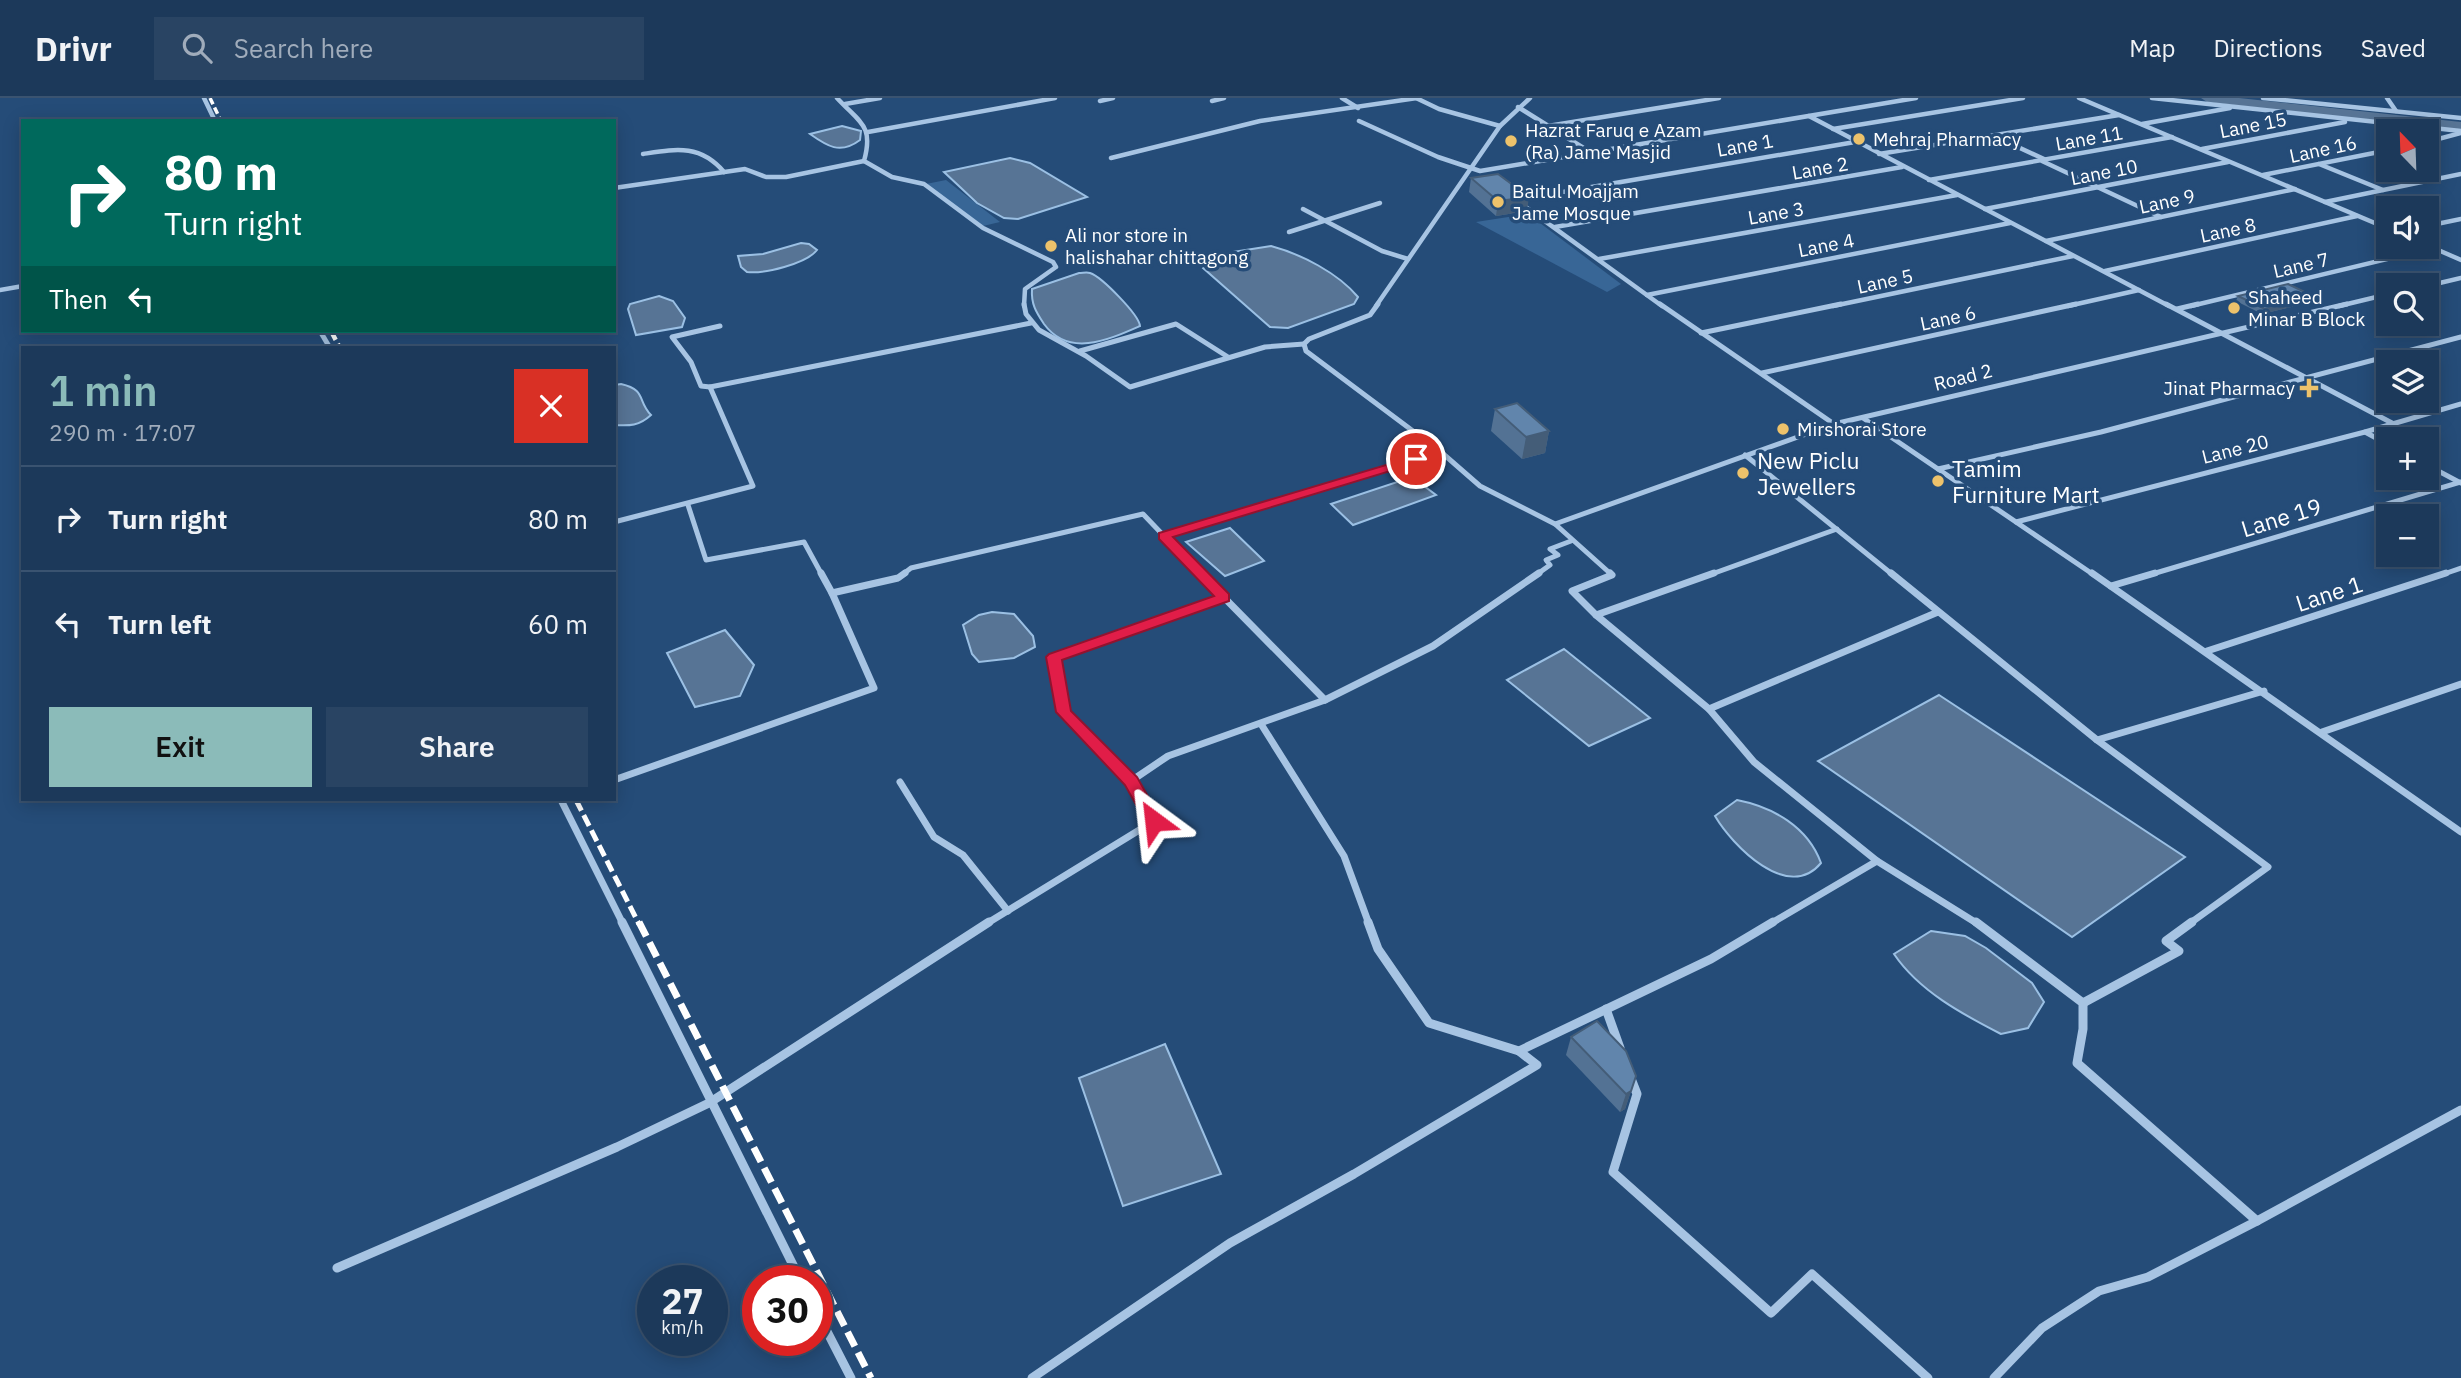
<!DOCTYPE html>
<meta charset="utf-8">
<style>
:root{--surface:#1c395a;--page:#294463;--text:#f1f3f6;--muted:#a0acbb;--line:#3a5370;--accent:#8bbbb9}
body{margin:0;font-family:"IBM Plex Sans",sans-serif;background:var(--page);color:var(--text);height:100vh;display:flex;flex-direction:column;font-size:26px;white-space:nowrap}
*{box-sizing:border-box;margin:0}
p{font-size:23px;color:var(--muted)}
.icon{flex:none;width:38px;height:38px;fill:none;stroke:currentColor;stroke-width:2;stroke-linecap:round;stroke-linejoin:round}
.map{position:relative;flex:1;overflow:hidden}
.sheet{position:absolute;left:21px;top:248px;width:595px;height:455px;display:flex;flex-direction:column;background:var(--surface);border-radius:0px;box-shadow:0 4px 18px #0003,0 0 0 2px var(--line)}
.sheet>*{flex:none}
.hud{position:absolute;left:21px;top:21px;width:595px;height:214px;border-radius:0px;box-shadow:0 4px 18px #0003,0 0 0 2px var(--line);background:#00695c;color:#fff;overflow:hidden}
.needle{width:46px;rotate:337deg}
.tools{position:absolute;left:2376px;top:21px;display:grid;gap:14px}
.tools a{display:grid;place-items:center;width:63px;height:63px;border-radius:0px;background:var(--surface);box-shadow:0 4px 18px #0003,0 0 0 2px var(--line);font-size:35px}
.speed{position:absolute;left:637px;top:1167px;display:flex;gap:14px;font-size:35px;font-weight:700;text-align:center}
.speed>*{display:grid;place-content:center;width:91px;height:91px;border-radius:50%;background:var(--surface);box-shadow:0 4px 18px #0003,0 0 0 2px var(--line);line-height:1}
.speed small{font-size:18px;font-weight:400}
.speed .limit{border:10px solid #d22;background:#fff;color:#111}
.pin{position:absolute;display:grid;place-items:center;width:60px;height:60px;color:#fff;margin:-30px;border:4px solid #fff;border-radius:50%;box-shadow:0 2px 7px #0007}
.me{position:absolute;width:77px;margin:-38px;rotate:330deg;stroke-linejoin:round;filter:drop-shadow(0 0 5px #0008)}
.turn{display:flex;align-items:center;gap:24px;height:147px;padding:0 28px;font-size:32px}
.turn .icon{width:91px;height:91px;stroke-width:2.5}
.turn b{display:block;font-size:49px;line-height:60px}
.then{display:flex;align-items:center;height:66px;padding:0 28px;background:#0003;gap:14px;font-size:26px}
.round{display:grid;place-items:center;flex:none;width:74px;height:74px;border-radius:0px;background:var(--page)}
.head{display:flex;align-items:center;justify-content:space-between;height:119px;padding:0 28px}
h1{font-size:42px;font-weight:600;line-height:52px;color:var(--accent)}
.primary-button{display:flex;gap:14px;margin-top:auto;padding:14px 28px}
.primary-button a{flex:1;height:80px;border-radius:0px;background:var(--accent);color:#111;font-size:28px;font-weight:600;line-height:80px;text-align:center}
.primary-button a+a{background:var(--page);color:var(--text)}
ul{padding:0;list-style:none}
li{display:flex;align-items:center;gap:21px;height:105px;padding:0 28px;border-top:2px solid var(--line)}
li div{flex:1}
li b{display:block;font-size:26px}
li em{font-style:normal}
header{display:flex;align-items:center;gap:42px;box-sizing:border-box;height:98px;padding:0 35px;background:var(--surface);border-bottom:2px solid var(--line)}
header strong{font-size:33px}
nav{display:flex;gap:38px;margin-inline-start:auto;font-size:24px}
.search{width:490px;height:63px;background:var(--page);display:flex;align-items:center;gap:18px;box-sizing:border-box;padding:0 24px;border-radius:0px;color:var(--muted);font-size:26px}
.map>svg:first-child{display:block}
.green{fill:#386696}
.water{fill:#577495;stroke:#9bc0e4;stroke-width:2}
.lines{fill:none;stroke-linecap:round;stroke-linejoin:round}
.canal{fill:#577495;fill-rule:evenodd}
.minor-far3{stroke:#a7c4e3;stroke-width:4.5}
.minor-far2{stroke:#a7c4e3;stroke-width:5}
.minor-far1{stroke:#a7c4e3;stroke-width:7}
.minor{stroke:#a7c4e3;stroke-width:9}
.rail-far3{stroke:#fff;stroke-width:3.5;stroke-dasharray:7 3.5;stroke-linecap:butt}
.rail-far2{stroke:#fff;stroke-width:4.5;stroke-dasharray:10 4.5;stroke-linecap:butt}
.rail-far1{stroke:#fff;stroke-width:5;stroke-dasharray:12 5;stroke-linecap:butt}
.rail{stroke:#fff;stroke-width:7;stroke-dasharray:16 7;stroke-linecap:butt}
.wall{fill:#537294}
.shaded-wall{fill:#445d78}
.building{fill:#6185ac;stroke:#445d78;stroke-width:2}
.route{fill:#e11d48;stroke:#92132f;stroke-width:2}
.poi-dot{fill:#edc26b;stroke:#254c78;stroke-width:2.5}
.labels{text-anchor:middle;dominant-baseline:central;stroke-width:7;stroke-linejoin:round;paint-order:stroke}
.far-street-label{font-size:19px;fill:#fff;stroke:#254c78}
.far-poi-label{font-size:19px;fill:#fff;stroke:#254c78;text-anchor:start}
.poi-label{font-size:23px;fill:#fff;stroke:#254c78;text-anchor:start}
.street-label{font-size:23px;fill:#fff;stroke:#254c78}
</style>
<header>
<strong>Drivr</strong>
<div class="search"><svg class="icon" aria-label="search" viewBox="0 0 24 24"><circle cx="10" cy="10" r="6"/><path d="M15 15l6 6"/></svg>Search here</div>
<nav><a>Map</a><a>Directions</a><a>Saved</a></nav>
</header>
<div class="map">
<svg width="2461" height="1280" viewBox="0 0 2461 1280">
<rect width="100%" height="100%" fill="#254c78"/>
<!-- green -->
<g class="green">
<path d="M 946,82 L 1000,124 L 983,128 L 926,86 Z"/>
<path d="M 1528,116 L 1621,186 L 1607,194 L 1476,124 Z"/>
</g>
<!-- water -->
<g class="water">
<path d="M 842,28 L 861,33 L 860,42 C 840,57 827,48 810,36 Z"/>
<path d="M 1010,60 L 1030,65 L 1087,99 L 1018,121 L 1004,120 L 977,105 L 944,74 Z"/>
<path d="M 801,145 L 809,146 L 817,152 C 806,166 764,176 747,174 L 741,169 L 738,158 L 763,156 Z"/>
<path d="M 1271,148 C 1301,156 1338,175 1358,199 L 1354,206 L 1288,230 L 1270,229 L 1203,170 L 1207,162 L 1233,154 Z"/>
<path d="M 1079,175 C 1083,175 1087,174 1090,175 C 1102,179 1139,217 1140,228 C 1108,242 1069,260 1044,226 C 1036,214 1031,206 1032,191 Z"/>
<path d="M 659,198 L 673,203 L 685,220 L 682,229 L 636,237 L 628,211 L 630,206 Z"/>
<path d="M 621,286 C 647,292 637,303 651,317 C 639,328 630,328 614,327 L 614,287 Z"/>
<path d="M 1412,379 L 1436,397 L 1353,427 L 1331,406 Z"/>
<path d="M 1230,430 L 1264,463 L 1225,478 L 1186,444 Z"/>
<path d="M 992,514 L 1014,516 L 1033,538 L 1035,549 L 1014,560 L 979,564 L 972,556 L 963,527 L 979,517 Z"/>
<path d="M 725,532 L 754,567 L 740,598 L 695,609 L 667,555 Z"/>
<path d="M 1564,551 L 1650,620 L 1589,648 L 1507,582 Z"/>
<path d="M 1939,597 L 2185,759 L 2072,839 L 1818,663 Z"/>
<path d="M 1737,702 C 1773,709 1808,729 1821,765 C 1788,805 1732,747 1715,718 Z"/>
<path d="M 1931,833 L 1965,838 L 1986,850 L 2032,885 L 2044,904 L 2028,930 L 2001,936 C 1962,916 1919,893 1894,856 Z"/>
<path d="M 1165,946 L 1221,1076 L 1123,1108 L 1079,980 Z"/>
</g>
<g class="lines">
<!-- canal -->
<path class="canal" d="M 2201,0 L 2239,0 L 2461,24 L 2461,32 L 2207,4 Z"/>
<!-- minor-far3 -->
<g class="minor-far3">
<path d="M 204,0 L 215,23"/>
<path d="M 837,0 C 860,25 874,27 864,63 L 892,79 L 924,86 L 983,130 L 1053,164 L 1056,169 L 1025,191 L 1024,208"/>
<path d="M 1342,0 L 1358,10"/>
<path d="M 1416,0 L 1439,11 L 1500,28"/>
<path d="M 2079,0 L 2389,131"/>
<path d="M 2152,0 L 2461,33"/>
<path d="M 2263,0 L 2461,20"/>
<path d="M 2387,0 L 2396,13"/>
<path d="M 1100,3 L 1113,0"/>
<path d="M 1212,3 L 1224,0"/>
<path d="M 845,6 L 880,0"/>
<path d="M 1518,9 L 1590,54"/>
<path d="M 1809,18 L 2169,208"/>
<path d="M 1359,23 L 1438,59 L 1480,73 L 1916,0"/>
<path d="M 2142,26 L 2230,10"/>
<path d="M 1548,28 L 1719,0"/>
<path d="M 1833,31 L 2023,0"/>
<path d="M 868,34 L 1055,0"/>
<path d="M 1994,38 L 2044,61"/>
<path d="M 2427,44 L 2461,35"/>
<path d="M 2202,51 L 2345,24"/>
<path d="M 643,56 C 676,51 700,46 724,74"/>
<path d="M 1879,56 L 2119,17"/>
<path d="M 1111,60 L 1260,23 L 1417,0"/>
<path d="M 2042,63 L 2161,119"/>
<path d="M 2319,66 L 2383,92"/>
<path d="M 2263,77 L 2389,52"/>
<path d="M 1929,82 L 2172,39"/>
<path d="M 614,90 L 745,71 L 766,79 L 786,79 L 864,63"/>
<path d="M 1522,101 L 1855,44"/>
<path d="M 2325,104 L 2461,76"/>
<path d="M 1520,105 L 1662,208"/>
<path d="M 1303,111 L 1382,153 L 1408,161"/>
<path d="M 1985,111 L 2228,64"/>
<path d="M 2427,128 L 2461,121"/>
<path d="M 1555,129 L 1902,69"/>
<path d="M 1289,134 L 1380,105"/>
<path d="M 2046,143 L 2295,91"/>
<path d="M 2429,148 L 2461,162"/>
<path d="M 1599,161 L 1957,97"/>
<path d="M 2105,173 L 2357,118"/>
<path d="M 2427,188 L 2461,180"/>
<path d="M 0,192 L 23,188"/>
<path d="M 1647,197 L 2010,125"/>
<path d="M 1376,208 L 1500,28 L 1530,0"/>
<path d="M 1833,208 L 2073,158"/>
<path d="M 2068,208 L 2139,192"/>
<path d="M 2191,208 L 2433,150"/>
<path d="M 2339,208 L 2389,196"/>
</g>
<!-- minor-far2 -->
<g class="minor-far2">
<path d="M 1024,206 L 1026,216 L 1039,232 L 1086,258 L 1130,289 L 1265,249 L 1304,246"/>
<path d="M 1378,206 L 1370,217 L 1309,241 L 1304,246 L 1306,253 L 1441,354 L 1480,388 L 1555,426 L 1612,477"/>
<path d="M 1660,206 L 1834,326"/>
<path d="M 2166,206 L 2392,325"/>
<path d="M 2177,211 L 2198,206"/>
<path d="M 320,233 L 330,250"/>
<path d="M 1701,235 L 1841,206"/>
<path d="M 1080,253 L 1176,226 L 1228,259"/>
<path d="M 1762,275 L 2076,206"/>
<path d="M 710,289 L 701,288 L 691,264 L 672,239 L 720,228"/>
<path d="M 1863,320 L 2094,477"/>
<path d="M 2365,334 L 2389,347"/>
<path d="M 1745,357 L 1893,477"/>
<path d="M 2427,367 L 2461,385"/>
<path d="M 1938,371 L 2101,334 L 2461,239"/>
<path d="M 688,407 L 706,462 L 804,444 L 822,477"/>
<path d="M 614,424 L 753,388 L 710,289 L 1031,225"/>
<path d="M 2016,424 L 2365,334 L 2461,306"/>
<path d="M 1555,426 L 1834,326 L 2347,206"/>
<path d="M 902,477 L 911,470 L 1143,416 L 1164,438"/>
<path d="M 1202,477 L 1164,438 L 1441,354"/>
<path d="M 1536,477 L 1550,467 L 1546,462 L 1558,457 L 1550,451 L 1571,443"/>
<path d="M 1709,477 L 1837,431"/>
<path d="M 2149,477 L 2461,384"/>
<path d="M 2441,477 L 2461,470"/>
</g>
<!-- minor-far1 -->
<g class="minor-far1">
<path d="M 821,475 L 832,495 L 898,480 L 905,475"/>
<path d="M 1610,475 L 1612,477 L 1572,493 L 1596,517 L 1709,611 L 1754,664 L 1877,763 L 1770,826"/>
<path d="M 1891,475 L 2097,642 L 2264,593"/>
<path d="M 2092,475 L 2461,734"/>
<path d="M 2111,488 L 2155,475"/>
<path d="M 1596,517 L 1714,475"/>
<path d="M 2207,553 L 2446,475"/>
<path d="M 1325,602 L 1433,548 L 1539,475"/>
<path d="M 1709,611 L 1938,514"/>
<path d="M 1261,626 L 1344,758 L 1369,826"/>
<path d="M 2322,634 L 2461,586"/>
<path d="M 2097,642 L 2268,769 L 2189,826"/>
<path d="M 614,682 L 874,590 L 832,495"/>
<path d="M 1131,683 L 1063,614 L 1054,559 L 1224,499"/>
<path d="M 900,684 L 934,739 L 963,757 L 1008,813"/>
<path d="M 561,702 L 623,826"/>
<path d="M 1877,763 L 1978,826"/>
<path d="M 986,826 L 1154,723 L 1131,683 L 1168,658 L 1325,602 L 1200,475"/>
</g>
<!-- minor -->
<g class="minor">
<path d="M 622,824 L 801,1183"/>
<path d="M 1368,824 L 1378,851 L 1429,925 L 1519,953"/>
<path d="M 1976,824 L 2083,905 L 2083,931 L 2077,965 L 2257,1123 L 2148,1179 L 2099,1193 L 2042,1230 L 1994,1280"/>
<path d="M 2083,905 L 2179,853 L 2166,843 L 2192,824"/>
<path d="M 1606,911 L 1620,950"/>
<path d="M 1630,978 L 1637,996 L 1613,1074 L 1771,1215 L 1812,1176 L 1928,1280"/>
<path d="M 2257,1123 L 2461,1012"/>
<path d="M 337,1170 L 617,1049 L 709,1005 L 989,824"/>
<path d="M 817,1214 L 851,1280"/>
<path d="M 1032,1280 L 1230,1145 L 1354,1076 L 1537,967 L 1519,953 L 1711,861 L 1773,824"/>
</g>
<!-- rail-far3 -->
<path class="rail-far3" d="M 210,0 L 221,23"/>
<!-- rail-far2 -->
<path class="rail-far2" d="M 331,233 L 340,250"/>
<!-- rail-far1 -->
<path class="rail-far1" d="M 576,702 L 639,826"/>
<!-- rail -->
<path class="rail" d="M 639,824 L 871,1280"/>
</g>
<!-- wall -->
<g class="wall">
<path d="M 1471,80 L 1527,113 L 1496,118 L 1469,94 Z"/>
<path d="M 2238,198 L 2312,204 L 2262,216 L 2236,203 Z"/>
<path d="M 1495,311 L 1549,333 L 1545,355 L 1522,361 L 1491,333 Z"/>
<path d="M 1571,939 L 1636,978 L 1625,1011 L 1620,1014 L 1566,957 Z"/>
</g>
<!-- shaded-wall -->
<g class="shaded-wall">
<path d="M 1529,99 L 1527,113 L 1496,118 L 1498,103 Z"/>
<path d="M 2315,199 L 2312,204 L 2262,216 L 2265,211 Z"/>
<path d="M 1549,333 L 1545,355 L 1522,361 L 1526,339 Z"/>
<path d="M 1631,993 L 1625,1011 L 1620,1014 L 1626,996 Z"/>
</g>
<!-- building -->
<g class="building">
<path d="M 1498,76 L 1529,99 L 1498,103 L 1471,80 Z"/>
<path d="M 2288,186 L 2315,199 L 2265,211 L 2238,198 Z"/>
<path d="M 1517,305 L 1549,333 L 1526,339 L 1495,311 Z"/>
<path d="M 1597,923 L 1626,953 L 1636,978 L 1631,993 L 1626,996 L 1571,939 Z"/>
</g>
<!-- route -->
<path class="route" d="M 1416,358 L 1422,361 L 1420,364 L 1173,439 L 1229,496 L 1229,503 L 1062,562 L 1071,613 L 1137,679 L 1162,723 L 1160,728 L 1148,728 L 1125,687 L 1056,614 L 1046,559 L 1049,556 L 1214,498 L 1159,441 L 1159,435 Z"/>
<!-- markers -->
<g class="poi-dot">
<circle cx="1859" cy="41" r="7"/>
<circle cx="1511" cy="43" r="7"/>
<circle cx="1498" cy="104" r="7"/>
<circle cx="1051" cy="148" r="7"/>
<circle cx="2234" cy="210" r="7"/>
<path d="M2305.5 279.5h7v7h7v7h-7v7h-7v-7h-7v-7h7z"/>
<circle cx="1783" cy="331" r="7"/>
<circle cx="1743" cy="375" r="7"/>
<circle cx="1938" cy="383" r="7"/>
</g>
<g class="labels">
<!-- far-street labels -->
<g class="far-street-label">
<text transform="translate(2253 27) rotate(-11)">Lane 15</text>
<text transform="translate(2089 40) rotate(-10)">Lane 11</text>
<text transform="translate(1745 47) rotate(-10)">Lane 1</text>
<text transform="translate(2323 51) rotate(-12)">Lane 16</text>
<text transform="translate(1820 70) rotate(-10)">Lane 2</text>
<text transform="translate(2104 74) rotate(-11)">Lane 10</text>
<text transform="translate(2167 103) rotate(-12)">Lane 9</text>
<text transform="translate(1776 115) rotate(-10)">Lane 3</text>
<text transform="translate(2228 132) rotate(-12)">Lane 8</text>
<text transform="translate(1826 147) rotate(-11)">Lane 4</text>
<text transform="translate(2301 167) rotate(-13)">Lane 7</text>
<text transform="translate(1885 183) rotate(-12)">Lane 5</text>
<text transform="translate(1948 220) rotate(-12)">Lane 6</text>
<text transform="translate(1963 279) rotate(-14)">Road 2</text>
<text transform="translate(2235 351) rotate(-14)">Lane 20</text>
</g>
<!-- far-poi labels -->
<g class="far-poi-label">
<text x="1525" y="32">Hazrat Faruq e Azam<tspan x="1525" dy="22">(Ra) Jame Masjid</tspan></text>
<text x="1873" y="41">Mehraj Pharmacy</text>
<text x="1512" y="93">Baitul Moajjam<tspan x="1512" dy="22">Jame Mosque</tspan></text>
<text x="1065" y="137">Ali nor store in<tspan x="1065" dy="22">halishahar chittagong</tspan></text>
<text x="2248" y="199">Shaheed<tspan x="2248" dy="22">Minar B Block</tspan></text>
<text x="2295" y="290" text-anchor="end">Jinat Pharmacy</text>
<text x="1797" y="331">Mirshorai Store</text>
</g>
<!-- poi labels -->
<g class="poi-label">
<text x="1757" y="362">New Piclu<tspan x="1757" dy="26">Jewellers</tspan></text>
<text x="1952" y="370">Tamim<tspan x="1952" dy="26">Furniture Mart</tspan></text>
</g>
<!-- street labels -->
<g class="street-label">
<text transform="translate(2281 419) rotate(-17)">Lane 19</text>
<text transform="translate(2329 495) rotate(-18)">Lane 1</text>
</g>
</g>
</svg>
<div class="tools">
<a><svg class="needle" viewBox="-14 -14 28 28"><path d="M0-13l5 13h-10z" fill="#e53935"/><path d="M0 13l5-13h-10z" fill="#a0acbb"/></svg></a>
<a><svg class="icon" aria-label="sound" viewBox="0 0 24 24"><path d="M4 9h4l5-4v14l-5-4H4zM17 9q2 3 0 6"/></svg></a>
<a><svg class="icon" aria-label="search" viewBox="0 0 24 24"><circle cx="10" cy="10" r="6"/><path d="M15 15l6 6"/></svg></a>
<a><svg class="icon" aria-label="layers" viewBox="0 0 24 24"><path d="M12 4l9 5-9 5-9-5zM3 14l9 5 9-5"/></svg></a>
<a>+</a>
<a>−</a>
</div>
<div class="speed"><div>27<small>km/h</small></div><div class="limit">30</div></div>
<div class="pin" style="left:1416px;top:361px;background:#d93025"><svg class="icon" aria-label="arrive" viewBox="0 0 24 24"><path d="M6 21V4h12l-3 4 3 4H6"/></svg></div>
<svg class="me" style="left:1154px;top:723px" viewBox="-20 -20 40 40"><path d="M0-17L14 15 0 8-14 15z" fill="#e11d48" stroke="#fff" stroke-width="4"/></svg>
<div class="hud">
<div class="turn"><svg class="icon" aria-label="right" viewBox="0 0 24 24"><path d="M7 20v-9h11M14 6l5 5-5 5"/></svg><div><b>80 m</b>Turn right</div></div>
<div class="then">Then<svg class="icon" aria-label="left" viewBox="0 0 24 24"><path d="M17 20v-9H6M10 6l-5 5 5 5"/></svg></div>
</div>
<section class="sheet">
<div class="head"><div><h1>1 min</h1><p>290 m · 17:07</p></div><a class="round" style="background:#d93025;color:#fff"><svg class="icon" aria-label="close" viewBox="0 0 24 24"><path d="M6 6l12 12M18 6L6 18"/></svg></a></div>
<ul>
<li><svg class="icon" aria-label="right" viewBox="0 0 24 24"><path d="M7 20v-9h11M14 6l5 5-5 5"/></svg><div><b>Turn right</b></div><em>80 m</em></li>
<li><svg class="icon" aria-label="left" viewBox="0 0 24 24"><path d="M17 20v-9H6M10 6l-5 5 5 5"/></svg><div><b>Turn left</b></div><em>60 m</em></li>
</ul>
<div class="primary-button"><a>Exit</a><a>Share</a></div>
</section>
</div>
